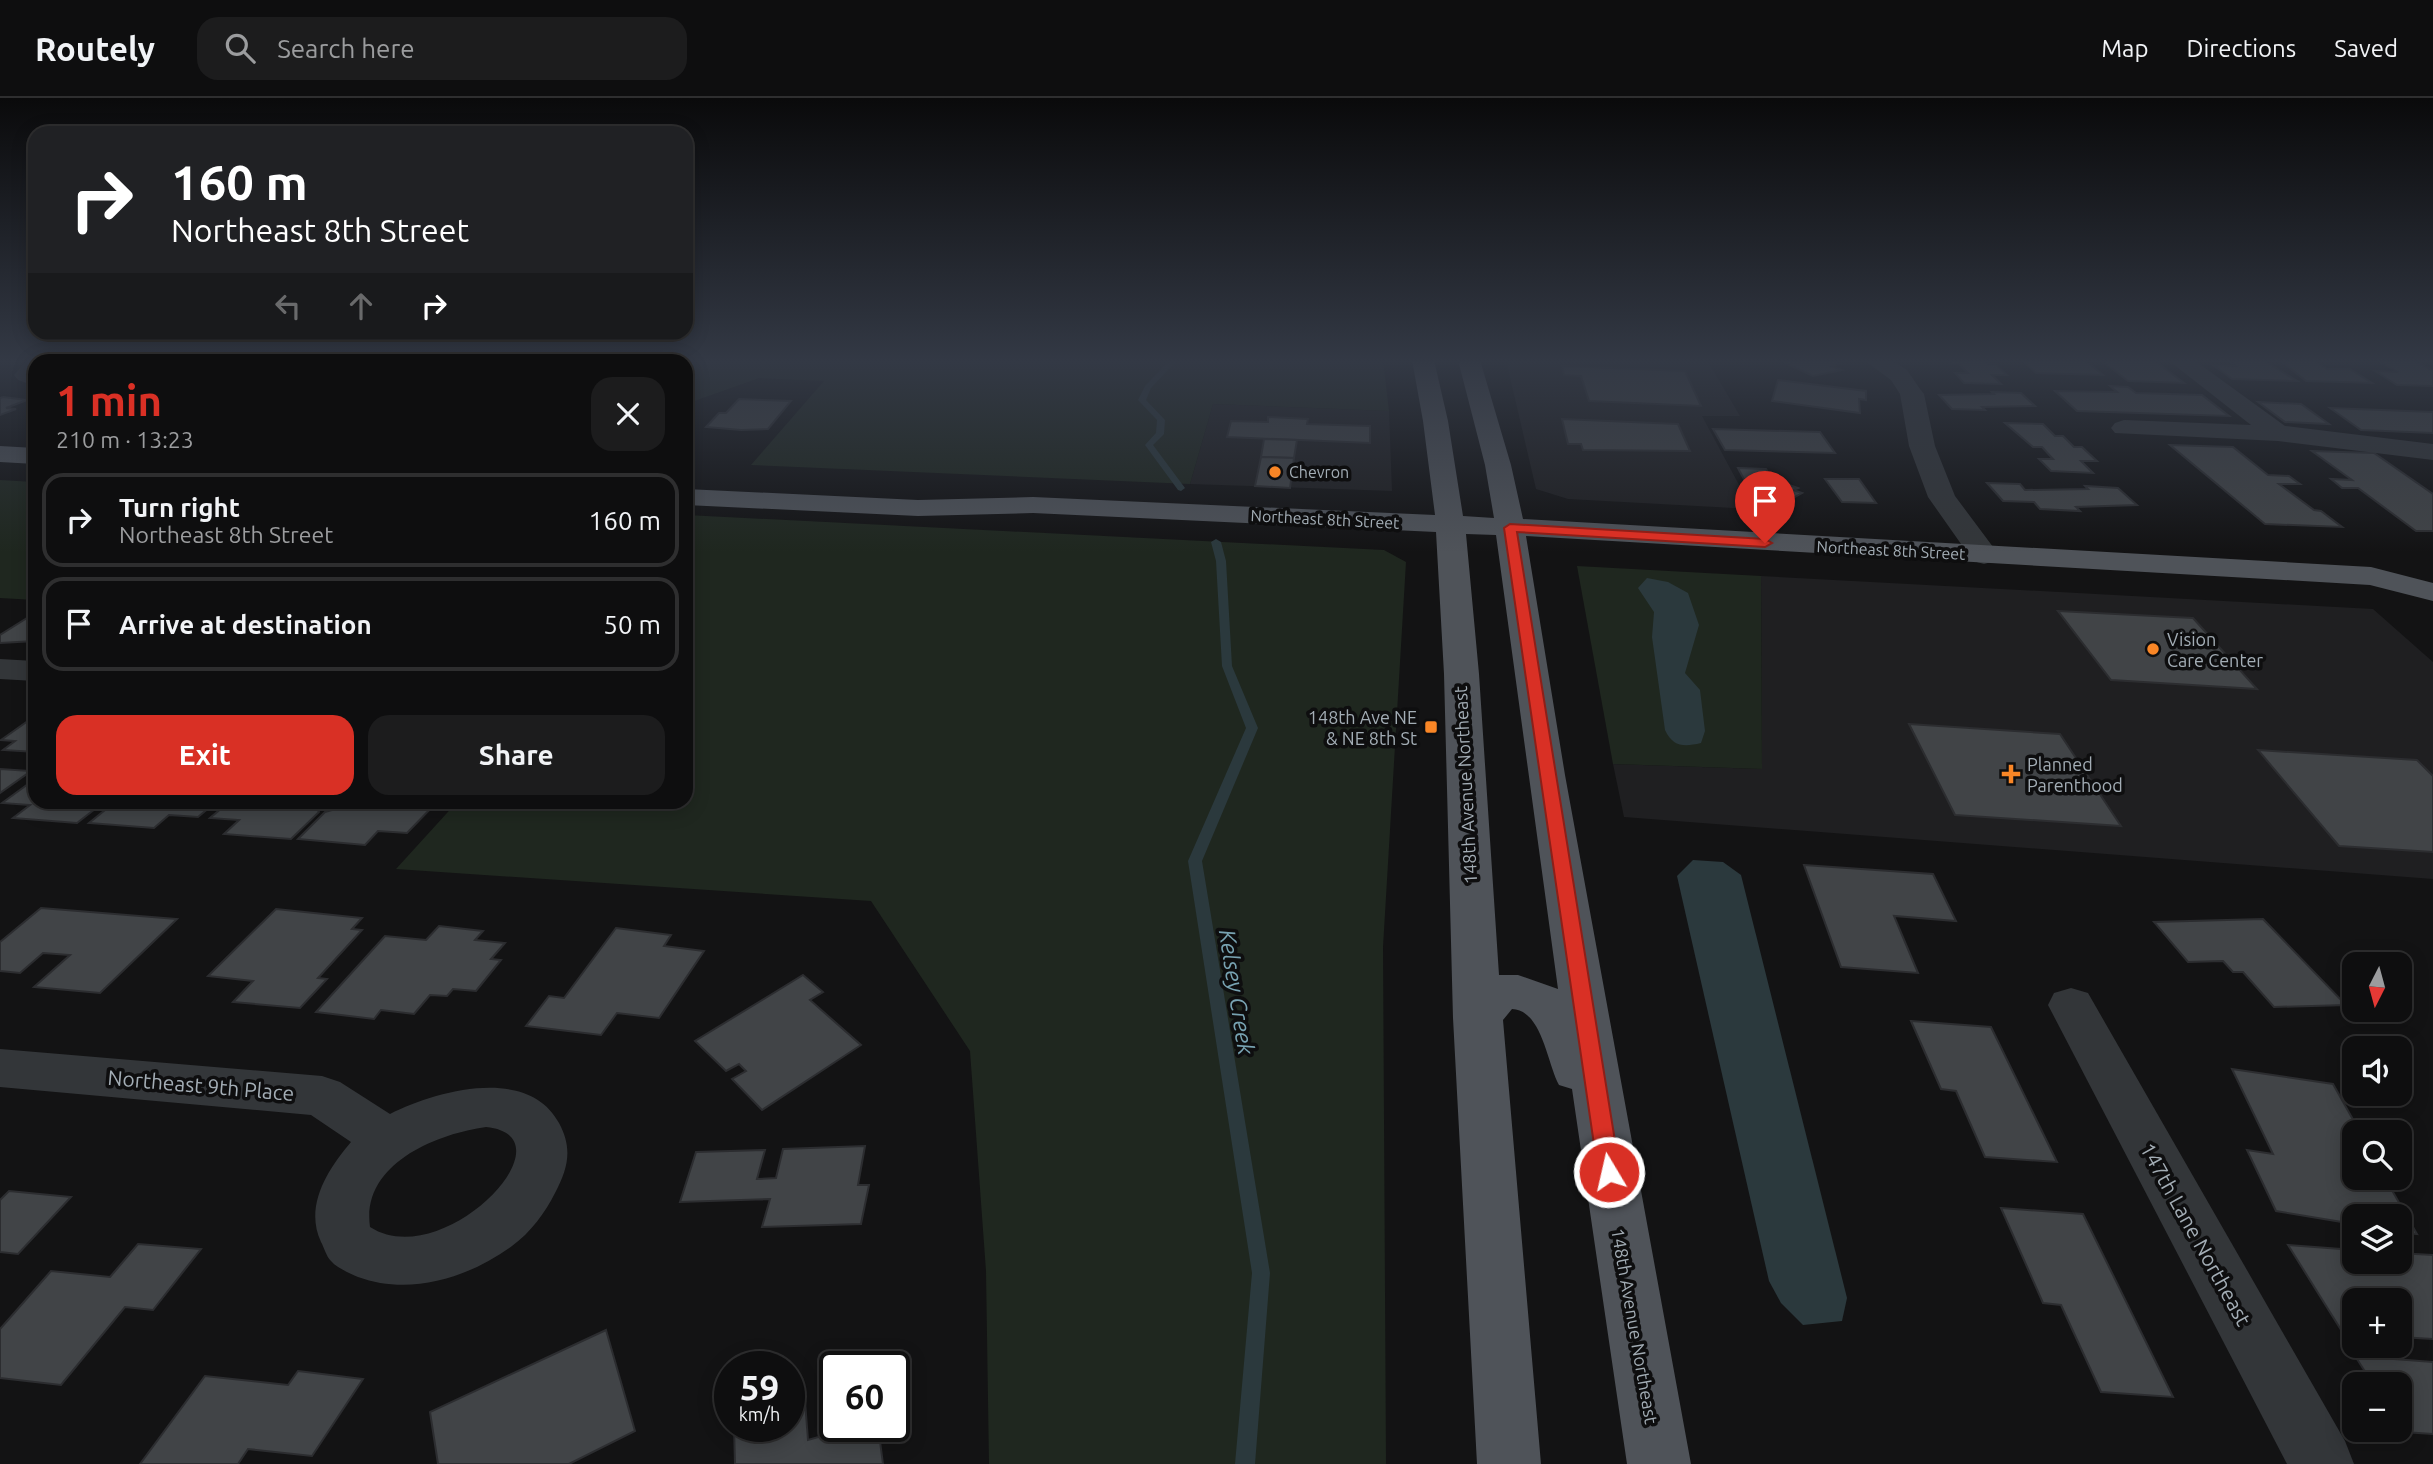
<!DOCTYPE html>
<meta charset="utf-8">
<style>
:root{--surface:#0e0e0f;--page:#1c1c1d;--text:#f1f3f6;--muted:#9b9c9e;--line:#2e2e2f;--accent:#d93025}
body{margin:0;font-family:Ubuntu,sans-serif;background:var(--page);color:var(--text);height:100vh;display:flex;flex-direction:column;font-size:26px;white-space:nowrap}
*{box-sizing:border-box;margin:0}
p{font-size:23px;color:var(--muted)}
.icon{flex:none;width:38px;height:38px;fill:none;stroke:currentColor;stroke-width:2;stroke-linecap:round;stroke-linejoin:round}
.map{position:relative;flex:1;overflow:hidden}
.details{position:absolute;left:28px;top:256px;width:665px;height:455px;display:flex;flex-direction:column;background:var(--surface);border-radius:21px;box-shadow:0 4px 18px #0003,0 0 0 2px var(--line)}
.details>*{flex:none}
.hud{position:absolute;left:28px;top:28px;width:665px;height:214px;border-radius:21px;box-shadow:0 4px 18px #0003,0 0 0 2px var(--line);background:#202124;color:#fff;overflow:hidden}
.needle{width:46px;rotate:186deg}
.tools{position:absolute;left:2342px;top:854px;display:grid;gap:14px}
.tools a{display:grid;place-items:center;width:70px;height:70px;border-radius:14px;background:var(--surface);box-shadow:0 4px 18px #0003,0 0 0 2px var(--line);font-size:35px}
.speed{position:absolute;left:714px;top:1253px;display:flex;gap:14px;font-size:35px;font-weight:700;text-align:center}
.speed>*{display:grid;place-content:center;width:91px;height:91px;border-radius:50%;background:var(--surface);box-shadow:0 4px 18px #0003,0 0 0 2px var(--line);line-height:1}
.speed small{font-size:18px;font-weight:400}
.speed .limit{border:4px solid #111;border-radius:10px;background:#fff;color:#111}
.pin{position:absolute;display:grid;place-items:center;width:60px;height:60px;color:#fff;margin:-72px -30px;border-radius:50% 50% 50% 0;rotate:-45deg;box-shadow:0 0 7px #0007}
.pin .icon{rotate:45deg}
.me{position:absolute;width:77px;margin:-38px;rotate:351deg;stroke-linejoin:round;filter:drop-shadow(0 0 5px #0008)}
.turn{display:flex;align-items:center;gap:24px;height:147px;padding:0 28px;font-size:32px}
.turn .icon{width:91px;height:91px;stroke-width:2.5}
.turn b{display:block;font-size:49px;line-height:60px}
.lanes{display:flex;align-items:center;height:66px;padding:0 28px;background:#0003;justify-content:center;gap:35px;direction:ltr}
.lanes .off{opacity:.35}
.round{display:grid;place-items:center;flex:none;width:74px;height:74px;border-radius:21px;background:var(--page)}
.summary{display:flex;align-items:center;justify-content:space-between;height:119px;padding:0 28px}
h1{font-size:42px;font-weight:700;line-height:52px;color:var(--accent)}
.button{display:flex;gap:14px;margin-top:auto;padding:14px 28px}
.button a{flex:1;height:80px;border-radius:21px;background:var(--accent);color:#fff;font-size:28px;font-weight:700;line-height:80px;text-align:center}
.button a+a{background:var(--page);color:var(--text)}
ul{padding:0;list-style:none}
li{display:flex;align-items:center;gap:21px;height:94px;margin:0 14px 10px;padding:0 14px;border:4px solid var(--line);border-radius:21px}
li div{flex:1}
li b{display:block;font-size:26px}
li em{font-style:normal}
header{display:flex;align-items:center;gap:42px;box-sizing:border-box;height:98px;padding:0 35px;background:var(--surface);border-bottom:2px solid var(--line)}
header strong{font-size:33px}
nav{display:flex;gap:38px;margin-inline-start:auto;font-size:24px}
.search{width:490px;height:63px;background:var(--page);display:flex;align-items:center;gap:18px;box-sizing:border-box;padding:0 24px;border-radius:21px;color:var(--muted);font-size:26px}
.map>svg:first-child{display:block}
.built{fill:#1f1f21}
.green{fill:#1f271f}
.water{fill:#2b393d}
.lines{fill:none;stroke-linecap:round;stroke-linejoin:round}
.stream{fill:#2b393d;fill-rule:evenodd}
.building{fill:#414447;stroke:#2c2d30;stroke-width:2}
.minor{fill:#333639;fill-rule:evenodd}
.major{fill:#4f5359;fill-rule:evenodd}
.route{fill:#d93025;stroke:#8d1f18;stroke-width:2}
.poi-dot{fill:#f98626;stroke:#0e0e0f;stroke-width:2.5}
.labels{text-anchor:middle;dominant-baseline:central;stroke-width:7;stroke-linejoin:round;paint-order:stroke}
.far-poi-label{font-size:16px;fill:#a3adb5;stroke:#0e0e0f;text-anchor:start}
.far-street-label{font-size:16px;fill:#a3adb5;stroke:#0e0e0f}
.poi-label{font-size:18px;fill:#a3adb5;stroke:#0e0e0f;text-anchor:start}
.street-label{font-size:18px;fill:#a3adb5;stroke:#0e0e0f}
.near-street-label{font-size:21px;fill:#a3adb5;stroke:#0e0e0f}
.near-water-label{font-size:23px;font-style:italic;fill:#78a3b2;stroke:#0e0e0f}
</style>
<header>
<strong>Routely</strong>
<div class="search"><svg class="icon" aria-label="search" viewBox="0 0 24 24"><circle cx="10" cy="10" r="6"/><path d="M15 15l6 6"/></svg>Search here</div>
<nav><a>Map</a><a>Directions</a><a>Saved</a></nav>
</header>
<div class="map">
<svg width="2433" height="1366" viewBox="0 0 2433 1366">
<rect width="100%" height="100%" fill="#131314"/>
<!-- built -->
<g class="built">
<path d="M 1506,262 L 1707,262 L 1740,318 L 1702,318 L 1752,411 L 1568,401 L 1536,391 Z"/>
<path d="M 1213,306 L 1389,313 L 1392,393 L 1190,386 Z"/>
<path d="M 1761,478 L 2373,511 L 2433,564 L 2433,781 L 1624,719 L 1613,666 L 1762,671 Z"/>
</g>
<!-- green -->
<g class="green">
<path d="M 481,262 L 1383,262 L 1389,313 L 1213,306 L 1190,386 L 751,367 L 824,283 L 759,280 L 686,306 L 686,262 Z"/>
<path d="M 0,382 L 35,384 L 35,502 L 0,500 Z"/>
<path d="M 686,417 L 1384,452 L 1406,464 L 1383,849 L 1386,1366 L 989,1366 L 986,1173 L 970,953 L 871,803 L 396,771 L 457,704 L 686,704 Z"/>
<path d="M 1577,468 L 1761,478 L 1762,671 L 1613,666 Z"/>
</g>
<!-- water -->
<g class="water">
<path d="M 1647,480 L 1668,484 L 1688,495 L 1699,527 L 1685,575 L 1700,592 L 1705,633 L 1701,645 C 1684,649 1673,649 1665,632 L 1652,539 L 1654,514 L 1638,490 Z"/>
<path d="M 1693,762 L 1723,764 L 1741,777 L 1847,1200 L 1842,1223 L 1803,1227 L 1781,1205 L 1769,1183 L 1677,778 Z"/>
</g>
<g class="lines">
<!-- stream -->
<g class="stream">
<path d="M 1170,262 L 1177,262 L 1151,290 L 1146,302 L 1165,322 L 1164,336 L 1153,347 L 1185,390 L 1181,393 L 1178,392 L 1145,347 L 1156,335 L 1157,322 L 1138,302 L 1145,288 Z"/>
<path d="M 1216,441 L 1221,444 L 1226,463 L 1232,568 L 1258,630 L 1202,763 L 1270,1175 L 1255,1366 L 1235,1366 L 1252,1175 L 1188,763 L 1246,630 L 1222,568 L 1216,463 L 1211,444 Z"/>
</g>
</g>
<!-- building -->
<g class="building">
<path d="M 1779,262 L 1832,262 L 1840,266 L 1831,268 L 1842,272 L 1813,278 Z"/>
<path d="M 1949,262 L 1984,262 L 1988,266 L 1995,266 L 2007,277 L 1992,277 L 2001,286 L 1964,285 L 1955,275 L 1968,275 L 1959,266 L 1952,266 Z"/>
<path d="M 2022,262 L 2085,262 L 2103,277 L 2036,275 Z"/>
<path d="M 2101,262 L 2154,262 L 2184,285 L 2128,283 Z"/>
<path d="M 2229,262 L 2263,262 L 2297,283 L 2232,281 L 2213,267 L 2236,268 Z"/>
<path d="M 2280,262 L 2314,262 L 2327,271 L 2350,271 L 2372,285 L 2306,283 Z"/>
<path d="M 2377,262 L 2414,262 L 2433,273 L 2433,288 L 2397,287 L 2375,273 L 2398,274 Z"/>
<path d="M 1562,268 L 1685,273 L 1701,308 L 1589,303 L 1581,278 L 1564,277 Z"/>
<path d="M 1778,282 L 1866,293 L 1866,302 L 1859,301 L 1860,315 L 1772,303 Z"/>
<path d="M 2110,288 L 2128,289 L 2136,295 L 2202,297 L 2229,318 L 2077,313 L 2055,293 L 2117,294 Z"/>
<path d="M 1992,294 L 2021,295 L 2035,308 L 1982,309 L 1985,312 L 1952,311 L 1939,297 L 1994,296 Z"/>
<path d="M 3,299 L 27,302 L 6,310 L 16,311 L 0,317 L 0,300 Z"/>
<path d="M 739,301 L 791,303 L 768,331 L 741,332 L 706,329 L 719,315 L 726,315 Z"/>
<path d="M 2258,304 L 2301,306 L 2329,326 L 2285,324 Z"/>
<path d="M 2330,310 L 2433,314 L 2433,335 L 2361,332 Z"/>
<path d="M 1268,319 L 1308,321 L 1307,326 L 1370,328 L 1370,345 L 1227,339 L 1231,323 L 1268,324 Z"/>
<path d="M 1562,321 L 1678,326 L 1690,353 L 1583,352 L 1581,346 L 1568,346 Z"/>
<path d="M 2005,325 L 2043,326 L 2055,338 L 2063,338 L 2074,349 L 2082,349 L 2097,363 L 2081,363 L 2093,375 L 2051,373 L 2039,361 L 2053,361 L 2042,349 L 2033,349 Z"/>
<path d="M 1713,331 L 1820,334 L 1835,355 L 1725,352 Z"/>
<path d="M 1264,341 L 1297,342 L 1294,360 L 1261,359 Z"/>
<path d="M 2170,347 L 2233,349 L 2268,377 L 2289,378 L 2300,386 L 2279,386 L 2314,412 L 2321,413 L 2342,429 L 2265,426 Z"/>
<path d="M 2312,353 L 2374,355 L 2433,396 L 2433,433 L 2416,433 L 2358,390 L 2342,390 L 2331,381 L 2352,382 Z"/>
<path d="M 1261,359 L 1294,360 L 1290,390 L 1255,388 Z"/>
<path d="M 1738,370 L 1766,371 L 1772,381 L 1798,390 L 1793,392 L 1802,395 L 1793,400 L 1783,400 L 1747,387 Z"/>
<path d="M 1825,381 L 1859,381 L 1876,405 L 1842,404 Z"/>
<path d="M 1987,385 L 2020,386 L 2025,392 L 2088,391 L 2085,388 L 2118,390 L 2137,407 L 2076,409 L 2080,413 L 2040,411 L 2034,404 L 2003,403 Z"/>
<path d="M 2058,513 L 2193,520 L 2257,591 L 2111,582 Z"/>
<path d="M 35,515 L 35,543 L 0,545 L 0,537 Z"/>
<path d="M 35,618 L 35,654 L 3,652 L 15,643 L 1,642 Z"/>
<path d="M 1909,626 L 2060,636 L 2121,728 L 1955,717 Z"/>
<path d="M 2258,652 L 2417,662 L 2433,678 L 2433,754 L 2339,748 Z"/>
<path d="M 0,671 L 31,673 L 0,695 Z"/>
<path d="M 35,681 L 35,704 L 104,704 L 77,725 L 13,720 L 30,707 L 2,705 Z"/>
<path d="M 115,704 L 216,704 L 198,719 L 169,717 L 154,730 L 89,725 Z"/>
<path d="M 229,704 L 313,706 L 319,714 L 291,741 L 224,736 L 239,722 L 210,720 Z"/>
<path d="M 383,704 L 437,704 L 407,735 L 378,733 L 365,747 L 298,741 L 325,714 L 346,708 L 377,710 Z"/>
<path d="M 1804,767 L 1933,776 L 1956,823 L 1894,818 L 1918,875 L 1841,869 Z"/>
<path d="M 41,810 L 177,821 L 100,895 L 34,889 L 70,857 L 43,855 L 20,875 L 0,873 L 0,844 Z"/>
<path d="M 276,811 L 362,820 L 352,831 L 362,832 L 318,880 L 327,881 L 300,910 L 233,904 L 253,883 L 208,878 Z"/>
<path d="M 2263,821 L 2346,907 L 2274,909 L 2243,874 L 2233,874 L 2223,863 L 2188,864 L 2154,824 Z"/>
<path d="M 439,828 L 483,833 L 475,842 L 505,845 L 491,861 L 501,862 L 476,893 L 453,891 L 447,898 L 430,897 L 414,916 L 381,912 L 374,921 L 316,914 L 385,838 L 426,842 Z"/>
<path d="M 616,830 L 671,837 L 664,848 L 704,853 L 659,920 L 617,915 L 601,937 L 526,928 L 549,898 L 564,900 Z"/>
<path d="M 803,877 L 823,894 L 810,902 L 861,947 L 762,1012 L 732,981 L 746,973 L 739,966 L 726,973 L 695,943 Z"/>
<path d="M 1911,923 L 1991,929 L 2057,1064 L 1985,1059 L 1956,993 L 1941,991 Z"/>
<path d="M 2232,971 L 2333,986 L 2360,1034 L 2354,1034 L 2354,1080 L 2385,1080 L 2417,1136 L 2399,1134 L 2399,1118 L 2354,1118 L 2354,1126 L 2276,1113 L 2247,1052 L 2273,1056 Z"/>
<path d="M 865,1048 L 858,1087 L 869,1087 L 861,1126 L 762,1129 L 770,1101 L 680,1104 L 696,1054 L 765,1052 L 757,1081 L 776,1080 L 783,1051 Z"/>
<path d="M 9,1093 L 71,1099 L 18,1156 L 0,1154 L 0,1102 Z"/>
<path d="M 2001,1110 L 2083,1116 L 2173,1299 L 2101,1294 L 2061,1207 L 2043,1205 Z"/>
<path d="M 138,1146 L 201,1151 L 153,1212 L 125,1209 L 61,1287 L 0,1280 L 0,1231 L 51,1173 L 110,1179 Z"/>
<path d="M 2288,1147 L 2354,1152 L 2354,1164 L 2399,1164 L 2399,1155 L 2433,1157 L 2433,1241 L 2399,1239 L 2399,1202 L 2354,1202 L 2354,1236 L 2343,1235 Z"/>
<path d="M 606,1232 L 635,1333 L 569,1366 L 438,1366 L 430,1314 Z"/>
<path d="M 2355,1258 L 2433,1264 L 2433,1336 L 2403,1334 L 2399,1328 L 2399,1286 L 2373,1286 Z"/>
<path d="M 298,1273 L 363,1281 L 312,1358 L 248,1351 L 238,1366 L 140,1366 L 205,1278 L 288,1287 Z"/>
<path d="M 805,1303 L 808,1342 L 857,1328 L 878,1328 L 883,1366 L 735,1366 L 734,1328 L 789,1328 L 789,1308 Z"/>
</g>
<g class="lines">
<!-- minor -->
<g class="minor">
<path d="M 27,262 L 43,262 L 35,262 L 35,288 L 18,282 L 14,277 Z"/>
<path d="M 1864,262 L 1891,262 L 1907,272 L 1920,291 L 1924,296 L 1935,348 L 1955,398 L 1999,457 L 1995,463 L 1984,466 L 1973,463 L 1928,399 L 1909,348 L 1900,296 L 1891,282 Z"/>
<path d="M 2168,262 L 2194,262 L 2285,328 L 2433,346 L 2433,362 L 2278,343 L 2115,335 L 2111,330 L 2115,325 L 2124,322 L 2251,327 Z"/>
<path d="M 0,561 L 35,563 L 35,583 L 0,581 Z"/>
<path d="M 2071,890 L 2088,895 L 2345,1343 L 2354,1366 L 2287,1366 L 2048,907 L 2054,895 Z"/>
<path d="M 0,951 L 322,978 L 340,984 L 390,1016 C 436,993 528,967 559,1025 C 573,1051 568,1070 555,1095 C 545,1115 531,1134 512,1148 C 468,1180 410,1198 358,1179 C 349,1175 337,1170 331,1163 C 326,1158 324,1149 321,1144 C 304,1108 328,1071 351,1044 L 311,1017 L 0,989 ZM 486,1029 C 576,1038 443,1176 370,1129 C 361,1066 436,1036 486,1029 Z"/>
</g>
<!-- major -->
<g class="major">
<path d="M 1412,262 L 1434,262 L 1448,323 L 1463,418 L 1494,420 L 1485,367 L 1458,262 L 1480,262 L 1511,367 L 1523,421 L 2371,469 L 2433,485 L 2433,503 L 2370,487 L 1526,438 L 1565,677 L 1691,1366 L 1627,1366 L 1572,991 L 1559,987 C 1547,965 1542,912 1512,911 L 1503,922 L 1541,1366 L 1477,1366 L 1453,920 L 1444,576 L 1436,434 L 1033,415 L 918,418 L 686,407 L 686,391 L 918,402 L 1033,399 L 1435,417 L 1423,323 ZM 1466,436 L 1496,437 L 1558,891 L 1518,877 L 1499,877 L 1479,576 Z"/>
<path d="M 0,348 L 35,350 L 35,366 L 0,364 Z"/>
</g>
</g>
<!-- sky -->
<linearGradient id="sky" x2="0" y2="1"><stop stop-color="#0a0a0b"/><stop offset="0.58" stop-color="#333945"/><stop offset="1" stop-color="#333945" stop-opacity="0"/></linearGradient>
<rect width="2433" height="454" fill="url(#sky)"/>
<!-- route -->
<path class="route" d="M 1510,426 L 1765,441 L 1772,445 L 1765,449 L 1517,434 L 1620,1074 L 1617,1081 L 1609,1084 L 1602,1081 L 1598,1074 L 1504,430 Z"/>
<!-- markers -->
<g class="poi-dot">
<circle cx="1275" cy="374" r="7"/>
<circle cx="2153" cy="551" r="7"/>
<rect x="1424" y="622" width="14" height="14" rx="3.5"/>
<path d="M2007.5 665.5h7v7h7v7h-7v7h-7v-7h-7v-7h7z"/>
</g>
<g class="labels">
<!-- far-poi labels -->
<g class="far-poi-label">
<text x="1289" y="374">Chevron</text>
</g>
<!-- far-street labels -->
<g class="far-street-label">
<text transform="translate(1325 421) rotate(3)">Northeast 8th Street</text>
<text transform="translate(1891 452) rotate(3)">Northeast 8th Street</text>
</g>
<!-- poi labels -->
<g class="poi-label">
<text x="2167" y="541">Vision<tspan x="2167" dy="21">Care Center</tspan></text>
<text x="1417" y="619" text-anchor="end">148th Ave NE<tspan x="1417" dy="21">&amp; NE 8th St</tspan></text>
<text x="2027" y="666">Planned<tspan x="2027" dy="21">Parenthood</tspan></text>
</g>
<!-- street labels -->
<g class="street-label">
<text transform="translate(1465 687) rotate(-93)">148th Avenue Northeast</text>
<text transform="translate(1635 1228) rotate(80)">148th Avenue Northeast</text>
</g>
<!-- near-street labels -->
<g class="near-street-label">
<text transform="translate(201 987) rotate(5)">Northeast 9th Place</text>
<text transform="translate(2196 1136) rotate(61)">147th Lane Northeast</text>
</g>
<!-- near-water labels -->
<g class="near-water-label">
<text transform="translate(1237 894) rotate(81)">Kelsey Creek</text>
</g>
</g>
</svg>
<div class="tools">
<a><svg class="needle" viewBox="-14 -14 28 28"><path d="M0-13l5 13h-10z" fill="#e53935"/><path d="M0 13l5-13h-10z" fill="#9b9c9e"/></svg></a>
<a><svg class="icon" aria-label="sound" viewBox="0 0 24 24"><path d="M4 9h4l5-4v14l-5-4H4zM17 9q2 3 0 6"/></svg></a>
<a><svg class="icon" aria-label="search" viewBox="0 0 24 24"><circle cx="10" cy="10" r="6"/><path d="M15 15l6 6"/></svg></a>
<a><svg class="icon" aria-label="layers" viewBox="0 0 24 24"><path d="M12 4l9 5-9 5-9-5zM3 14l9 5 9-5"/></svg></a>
<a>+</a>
<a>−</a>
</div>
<div class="speed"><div>59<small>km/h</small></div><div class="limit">60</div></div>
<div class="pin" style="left:1765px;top:445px;background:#d93025"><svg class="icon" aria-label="arrive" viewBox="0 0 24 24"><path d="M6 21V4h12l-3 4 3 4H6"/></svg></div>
<svg class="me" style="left:1609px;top:1074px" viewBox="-20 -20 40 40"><circle r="17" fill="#d93025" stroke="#fff" stroke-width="3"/><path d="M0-11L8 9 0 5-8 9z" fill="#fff"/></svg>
<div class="hud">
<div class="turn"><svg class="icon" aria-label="right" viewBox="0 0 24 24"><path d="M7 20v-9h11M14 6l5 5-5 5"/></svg><div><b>160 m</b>Northeast 8th Street</div></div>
<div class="lanes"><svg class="icon off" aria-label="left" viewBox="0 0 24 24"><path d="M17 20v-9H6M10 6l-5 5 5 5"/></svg><svg class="icon off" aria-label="ahead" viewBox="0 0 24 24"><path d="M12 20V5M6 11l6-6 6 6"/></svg><svg class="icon" aria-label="right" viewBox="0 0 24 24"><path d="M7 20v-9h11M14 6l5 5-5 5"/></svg></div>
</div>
<section class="details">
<div class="summary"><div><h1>1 min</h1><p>210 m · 13:23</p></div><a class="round"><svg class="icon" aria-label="close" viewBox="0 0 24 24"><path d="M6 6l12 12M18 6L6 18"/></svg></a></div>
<ul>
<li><svg class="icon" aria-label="right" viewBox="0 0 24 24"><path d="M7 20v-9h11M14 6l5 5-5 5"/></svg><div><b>Turn right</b><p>Northeast 8th Street</p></div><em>160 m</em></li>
<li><svg class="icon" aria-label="arrive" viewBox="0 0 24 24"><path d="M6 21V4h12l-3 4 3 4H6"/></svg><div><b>Arrive at destination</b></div><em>50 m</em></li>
</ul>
<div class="button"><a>Exit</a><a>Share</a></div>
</section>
</div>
